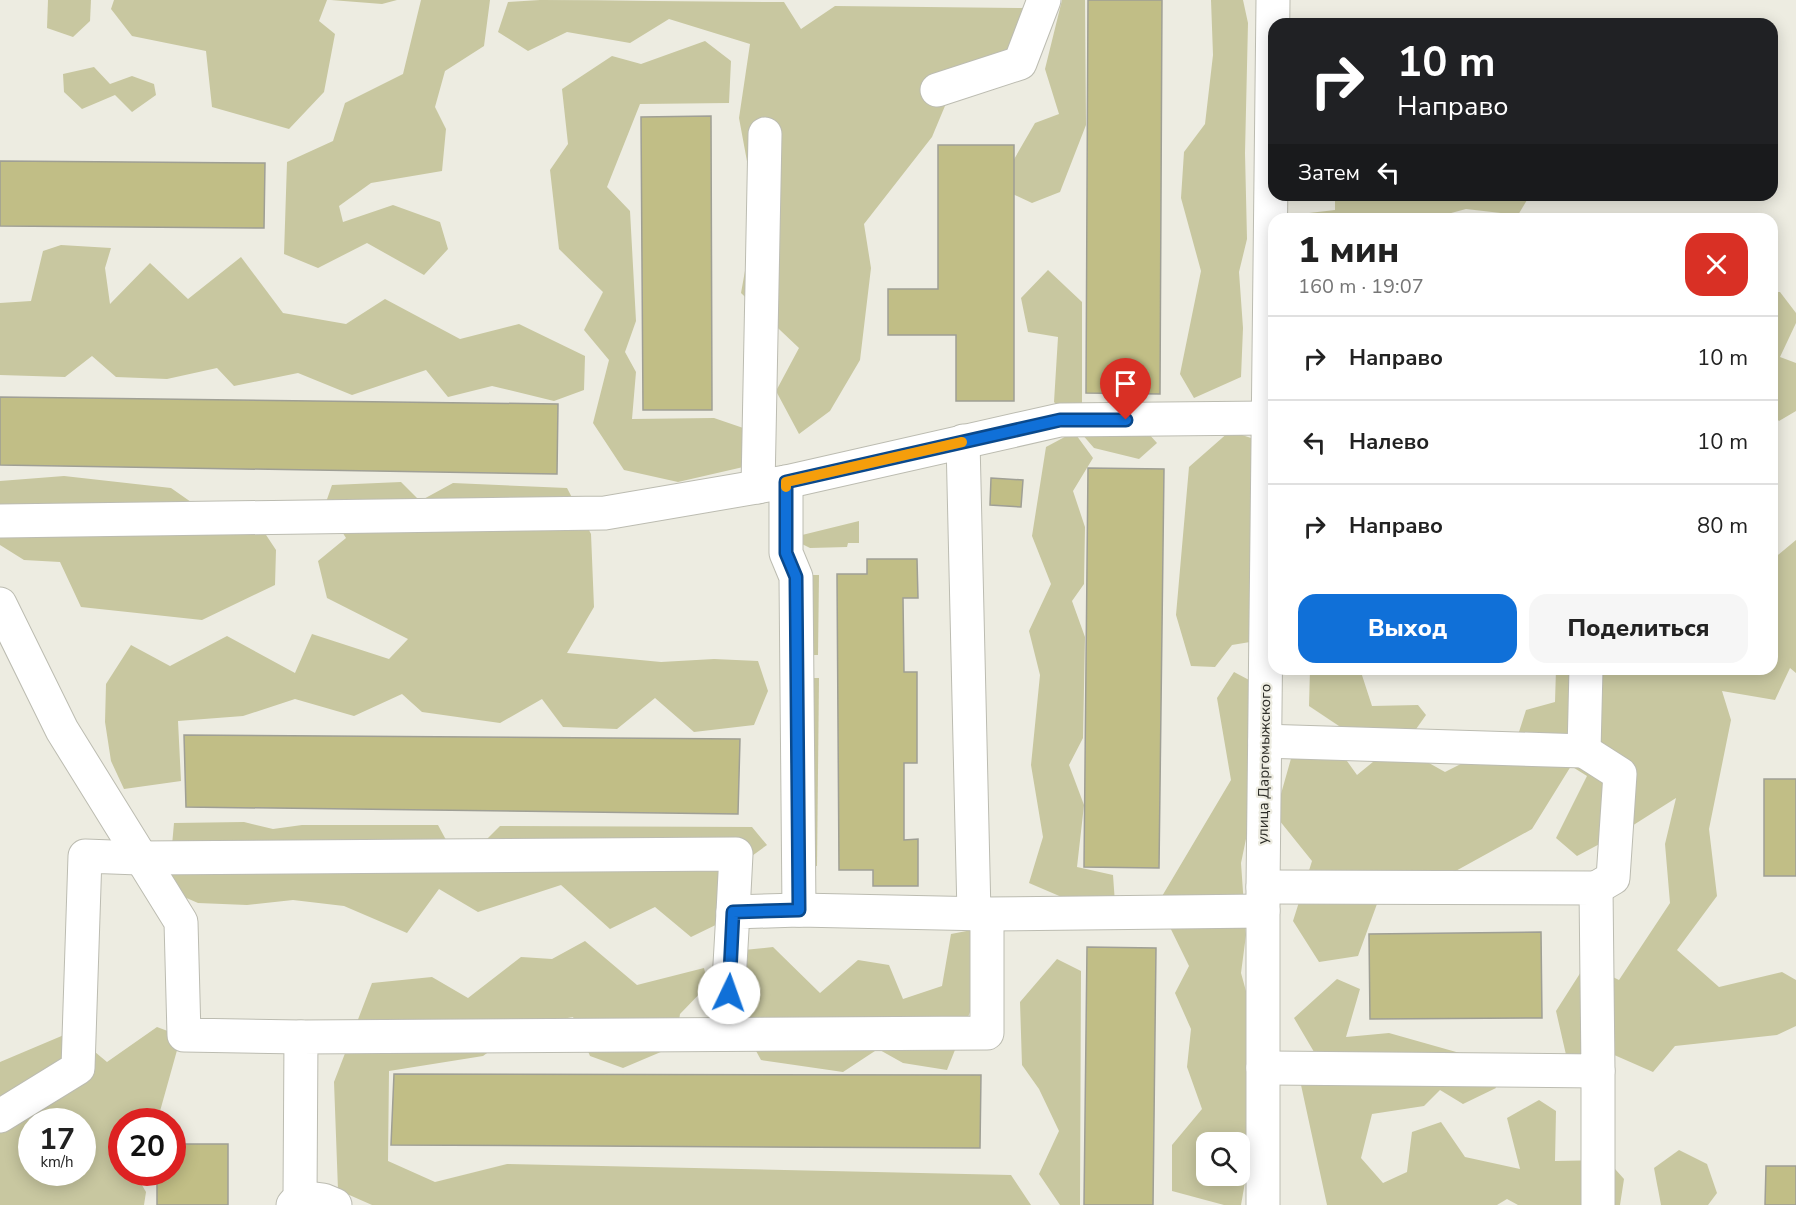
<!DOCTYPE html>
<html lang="ru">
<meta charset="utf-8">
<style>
:root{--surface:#fff;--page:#f6f6f6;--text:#222;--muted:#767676;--line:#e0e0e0;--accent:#1070d8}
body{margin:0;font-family:"Nunito Sans",sans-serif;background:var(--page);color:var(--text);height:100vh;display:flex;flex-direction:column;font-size:22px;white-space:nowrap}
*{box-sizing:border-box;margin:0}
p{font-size:20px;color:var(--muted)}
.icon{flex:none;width:33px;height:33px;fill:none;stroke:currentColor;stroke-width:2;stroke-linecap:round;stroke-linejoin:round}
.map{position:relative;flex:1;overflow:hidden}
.panel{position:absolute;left:1268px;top:213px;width:510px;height:462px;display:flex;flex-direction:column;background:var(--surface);border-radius:18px;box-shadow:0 3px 15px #0003}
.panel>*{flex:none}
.top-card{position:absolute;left:1268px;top:18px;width:510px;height:183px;border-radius:18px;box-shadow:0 3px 15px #0003;background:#202124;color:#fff;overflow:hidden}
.buttons{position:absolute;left:1196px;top:1132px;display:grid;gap:12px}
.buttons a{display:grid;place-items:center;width:54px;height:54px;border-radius:12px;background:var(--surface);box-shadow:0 3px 15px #0003;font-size:30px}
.speed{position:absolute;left:18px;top:1108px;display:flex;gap:12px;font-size:30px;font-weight:700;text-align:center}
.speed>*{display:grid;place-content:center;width:78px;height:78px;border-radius:50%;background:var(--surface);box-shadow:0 3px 15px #0003;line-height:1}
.speed small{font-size:15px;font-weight:400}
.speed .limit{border:9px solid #d22;background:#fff;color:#111}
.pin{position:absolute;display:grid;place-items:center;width:51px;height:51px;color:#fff;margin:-62px -26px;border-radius:50% 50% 50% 0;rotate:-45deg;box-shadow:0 0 6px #0007}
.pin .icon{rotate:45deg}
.me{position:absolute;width:66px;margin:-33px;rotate:3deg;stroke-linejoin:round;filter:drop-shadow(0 0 4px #0008)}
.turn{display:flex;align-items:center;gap:21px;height:126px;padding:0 30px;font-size:27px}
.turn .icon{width:78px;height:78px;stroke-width:2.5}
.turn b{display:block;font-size:42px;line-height:51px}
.then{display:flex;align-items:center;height:57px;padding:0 30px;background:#0003;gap:12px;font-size:22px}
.round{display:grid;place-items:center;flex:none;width:63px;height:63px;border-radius:18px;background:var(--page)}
.overview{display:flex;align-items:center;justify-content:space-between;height:102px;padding:0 30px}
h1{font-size:36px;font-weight:800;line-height:45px}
.cta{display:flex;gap:12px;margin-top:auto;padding:12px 30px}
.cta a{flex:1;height:69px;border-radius:18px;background:var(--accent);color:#fff;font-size:24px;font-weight:800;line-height:69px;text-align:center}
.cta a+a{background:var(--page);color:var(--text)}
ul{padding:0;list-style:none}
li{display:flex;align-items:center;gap:18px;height:84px;padding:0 30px;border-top:2px solid var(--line)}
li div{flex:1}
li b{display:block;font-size:22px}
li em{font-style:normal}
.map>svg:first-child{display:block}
.green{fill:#c8c7a0;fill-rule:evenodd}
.building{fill:#c1be86;stroke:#9f9f95;stroke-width:1.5}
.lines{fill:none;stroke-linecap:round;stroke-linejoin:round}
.minor-casing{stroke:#bcbcb1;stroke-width:35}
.minor{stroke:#fff;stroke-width:33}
.route-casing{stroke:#0a498c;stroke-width:15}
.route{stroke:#1070d8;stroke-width:10}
.slow{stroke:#f59e0b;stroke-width:10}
.labels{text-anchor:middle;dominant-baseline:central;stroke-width:4.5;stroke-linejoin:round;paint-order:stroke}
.street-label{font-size:15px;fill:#2c2c27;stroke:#edece1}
</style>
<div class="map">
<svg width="1796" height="1205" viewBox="0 0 1796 1205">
<rect width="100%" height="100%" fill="#edece1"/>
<!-- green -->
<g class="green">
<path d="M 48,0 L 91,0 L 90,21 L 73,37 L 47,28 Z"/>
<path d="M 114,0 L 327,0 L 319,21 L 335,34 L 324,92 L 289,129 L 212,107 L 206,51 L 132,36 L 111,9 Z"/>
<path d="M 331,0 L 397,0 L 382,4 Z"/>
<path d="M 421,0 L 490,0 L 484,46 L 445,71 L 435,107 L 446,129 L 442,171 L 371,183 L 339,206 L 343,222 L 393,205 L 440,222 L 448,249 L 424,275 L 367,243 L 318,268 L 284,254 L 287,162 L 333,141 L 345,103 L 403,74 Z"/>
<path d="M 540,0 C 622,0 703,2 784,2 L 801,29 L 835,6 L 1024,8 L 1039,43 L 960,70 L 932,137 L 864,224 L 871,268 L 860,360 L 830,411 L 799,434 L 776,391 L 799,348 L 741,293 L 756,210 L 739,118 L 750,44 L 669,19 L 630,43 L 567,32 L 528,51 L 498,32 L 508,2 Z"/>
<path d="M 1062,0 L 1085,0 L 1086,125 L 1060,192 L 1032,203 L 998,187 L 1035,123 L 1059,114 L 1045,69 Z"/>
<path d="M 1211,0 L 1243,0 L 1248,23 L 1245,153 L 1247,239 L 1239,272 L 1243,328 L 1241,377 L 1194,398 L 1180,374 L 1201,271 L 1181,198 L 1184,152 L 1205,124 L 1213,55 Z"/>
<path d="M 705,41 L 731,61 L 729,103 L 640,104 L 607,187 L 630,211 L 636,321 L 625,352 L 636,372 L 632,419 L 714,418 L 752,431 L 752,465 L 678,482 L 624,470 L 593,423 L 609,360 L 584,330 L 603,292 L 559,249 L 550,170 L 568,144 L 562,89 L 612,56 L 641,64 Z"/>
<path d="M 94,67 L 110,84 L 132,76 L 154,84 L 156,95 L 132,112 L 115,95 L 82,109 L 64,92 L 63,74 Z"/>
<path d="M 1335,195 L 1530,195 L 1518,215 L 1466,209 L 1429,219 L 1402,215 L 1353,217 L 1353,219 L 1307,219 L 1309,213 L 1335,210 Z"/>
<path d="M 61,245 L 111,248 L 105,268 L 110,304 L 150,263 L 188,299 L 241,257 L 283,313 L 346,324 L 385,299 L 460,339 L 519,324 L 585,356 L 584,390 L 554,401 L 492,386 L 448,397 L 426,370 L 352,395 L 298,373 L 234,386 L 217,368 L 167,379 L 116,377 L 92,356 L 65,377 L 0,375 L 0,303 L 31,301 L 43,251 Z"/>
<path d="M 1048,270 L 1082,302 L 1082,403 L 1129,412 L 1157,443 L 1139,459 L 1094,448 L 1054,402 L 1058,337 L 1028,332 L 1021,298 Z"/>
<path d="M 1772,292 L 1780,292 L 1796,313 L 1796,323 L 1780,357 L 1796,363 L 1796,411 L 1779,421 L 1772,414 Z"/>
<path d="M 1230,431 L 1254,439 L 1256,641 L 1232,645 L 1215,667 L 1191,666 L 1176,615 L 1189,467 Z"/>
<path d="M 1074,432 L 1093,458 L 1073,491 L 1085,527 L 1084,584 L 1072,601 L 1085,637 L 1083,738 L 1069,765 L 1084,805 L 1077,867 L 1113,875 L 1115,903 L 1078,904 L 1029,883 L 1043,837 L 1031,765 L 1040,675 L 1029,631 L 1051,584 L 1032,536 L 1046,447 Z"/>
<path d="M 64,476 L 171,488 L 201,509 L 245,503 L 276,550 L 275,585 L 202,620 L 81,607 L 60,562 L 24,560 L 0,545 L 0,481 Z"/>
<path d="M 401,482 L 420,501 L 453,483 L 567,488 L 591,534 L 594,607 L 567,653 L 661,662 L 714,659 L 758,661 L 768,691 L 754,725 L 694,732 L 655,698 L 617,729 L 563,727 L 542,699 L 500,723 L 422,712 L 402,694 L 354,716 L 295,699 L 243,716 L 178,721 L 181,781 L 124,789 L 111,761 L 105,722 L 106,684 L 131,645 L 170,666 L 227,636 L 295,673 L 312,634 L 389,659 L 408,639 L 327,598 L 318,561 L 346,538 L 325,505 L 332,485 Z"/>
<path d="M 859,521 L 859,543 L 848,543 L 847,547 L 810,548 L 800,543 L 798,536 Z"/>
<path d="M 1796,540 L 1796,673 L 1790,668 L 1775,700 L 1722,691 L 1731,720 L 1709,829 L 1717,896 L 1677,950 L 1719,987 L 1782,972 L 1796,980 L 1796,1026 L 1777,1035 L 1675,1046 L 1653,1072 L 1612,1054 L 1567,1059 L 1556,1011 L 1586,964 L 1619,980 L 1670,903 L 1665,844 L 1676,798 L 1624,831 L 1577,856 L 1556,838 L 1587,776 L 1571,766 L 1532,829 L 1423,889 L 1381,893 L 1358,956 L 1319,962 L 1293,921 L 1312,861 L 1275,815 L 1296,741 L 1332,740 L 1357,775 L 1395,744 L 1445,772 L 1518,735 L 1526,710 L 1555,702 L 1556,669 L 1772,669 L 1772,560 Z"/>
<path d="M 811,575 L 819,575 L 818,655 L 811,655 Z"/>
<path d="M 1310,669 L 1360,669 L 1372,706 L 1418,705 L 1426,715 L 1414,732 L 1345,730 L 1309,706 Z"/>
<path d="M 1234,672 L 1251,681 L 1252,810 L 1241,863 L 1246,935 L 1241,973 L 1254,1020 L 1253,1137 L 1241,1205 L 1224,1205 L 1172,1191 L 1172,1145 L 1202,1109 L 1187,1067 L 1191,1029 L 1175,993 L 1189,966 L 1158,903 L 1231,780 L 1217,698 ZM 1206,1143 L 1239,1143 L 1239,1176 L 1206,1176 Z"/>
<path d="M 811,678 L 819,678 L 817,866 L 810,866 Z"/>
<path d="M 244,822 L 273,829 L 302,825 L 438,825 L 460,866 L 500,826 L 752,827 L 767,845 L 720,879 L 728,919 L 691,937 L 655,907 L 610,929 L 561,885 L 478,912 L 439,889 L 407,933 L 344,906 L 293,900 L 247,905 L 198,903 L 168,890 L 174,823 Z"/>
<path d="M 977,929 L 976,997 L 947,1070 L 903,1063 L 878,1049 L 843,1072 L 761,1060 L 732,1007 L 744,950 L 773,947 L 820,993 L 858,960 L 889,965 L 903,999 L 942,986 L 951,934 Z"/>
<path d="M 585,941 L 637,985 L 704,968 L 708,985 L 680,1014 L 675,1046 L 623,1068 L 590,1056 L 573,1017 L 524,1026 L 483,1056 L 389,1071 L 388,1161 L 435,1182 L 507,1164 L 1011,1175 L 1031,1205 L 372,1205 L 338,1190 L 334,1082 L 372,983 L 432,977 L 468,998 L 521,957 L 552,959 Z"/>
<path d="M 1057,959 L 1081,971 L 1080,1205 L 1060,1205 L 1039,1174 L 1059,1131 L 1039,1089 L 1022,1065 L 1020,1002 Z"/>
<path d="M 1337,979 L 1360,989 L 1346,1037 L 1389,1033 L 1481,1059 L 1496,1088 L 1463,1104 L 1440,1090 L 1424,1106 L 1372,1114 L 1361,1158 L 1383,1183 L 1407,1172 L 1412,1132 L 1441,1122 L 1465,1157 L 1520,1169 L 1507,1118 L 1539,1100 L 1556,1111 L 1555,1161 L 1607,1160 L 1624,1179 L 1620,1205 L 1518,1205 L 1507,1199 L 1497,1205 L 1327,1205 L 1301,1085 L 1317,1057 L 1294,1018 Z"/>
<path d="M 157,1027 L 181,1036 L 157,1122 L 122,1122 L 122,1173 L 135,1173 L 146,1192 L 144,1205 L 0,1205 L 0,1062 L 71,1032 L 107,1062 ZM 32,1122 L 82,1122 L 82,1173 L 32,1173 Z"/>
<path d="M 1679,1150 L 1707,1164 L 1717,1193 L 1708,1205 L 1661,1205 L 1654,1168 Z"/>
</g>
<!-- building -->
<g class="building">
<path d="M 1088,0 L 1162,0 L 1160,394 L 1086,393 Z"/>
<path d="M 711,116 L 712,410 L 643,410 L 641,117 Z"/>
<path d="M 938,145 L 1014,145 L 1014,401 L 956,401 L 956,335 L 888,335 L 888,289 L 938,289 Z"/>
<path d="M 0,161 L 265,163 L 264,228 L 0,226 Z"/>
<path d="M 0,397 L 558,404 L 557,474 L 0,465 Z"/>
<path d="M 1088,468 L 1164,469 L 1159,868 L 1084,867 Z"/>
<path d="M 991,478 L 1023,480 L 1021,507 L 990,505 Z"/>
<path d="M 867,559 L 917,559 L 918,598 L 903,598 L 904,672 L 917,672 L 917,763 L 904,763 L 904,840 L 918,839 L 918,886 L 873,886 L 873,870 L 839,870 L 837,574 L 867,574 Z"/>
<path d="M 184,735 L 740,739 L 738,814 L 186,807 Z"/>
<rect x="1764" y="779" width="32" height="97"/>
<path d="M 1541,932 L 1542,1018 L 1370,1019 L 1369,934 Z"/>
<path d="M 1087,947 L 1156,948 L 1153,1205 L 1084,1205 Z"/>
<path d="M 394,1074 L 981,1075 L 980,1148 L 391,1145 Z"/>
<path d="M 172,1144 L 228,1144 L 228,1205 L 157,1205 L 157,1173 L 172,1173 Z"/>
<path d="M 1766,1166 L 1796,1166 L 1796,1205 L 1765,1205 Z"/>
</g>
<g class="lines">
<!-- minor casing -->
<g class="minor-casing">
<g id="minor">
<path d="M 937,90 L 1020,63 L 1044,0"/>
<path d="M 963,441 L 974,914"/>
<path d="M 786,482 L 786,553 L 796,577 L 799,910"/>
<path d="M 758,487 L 765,134"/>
<path d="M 0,521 L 605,513 L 786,482 L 1060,420 L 1268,418"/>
<path d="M 0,604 L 62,730 L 181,922 L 184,1035 L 301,1037"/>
<path d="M 1265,741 L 1584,751 L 1586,669"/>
<path d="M 1584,751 L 1620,774 L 1613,878 L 1596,888"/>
<path d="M 1263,887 L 1596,888 L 1598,1071 L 1263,1068"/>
<path d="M 726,1034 L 733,912 L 799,910 L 987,914 L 1263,911"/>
<path d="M 0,1116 L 78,1068 L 85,856 L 139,858 L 736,854 L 733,912"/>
<path d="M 300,1197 L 323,1200 L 335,1205"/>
<path d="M 293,1205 L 300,1197 L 301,1037 L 987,1033 L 987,914"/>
<path d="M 1263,1205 L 1263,887 L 1273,0"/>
<path d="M 1598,1205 L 1598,1071"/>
</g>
</g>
<!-- minor -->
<use href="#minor" class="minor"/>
</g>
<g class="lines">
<!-- route casing -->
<g class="route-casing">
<path id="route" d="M 729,993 L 733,912 L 799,910 L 796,577 L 786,553 L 786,482 L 1060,420 L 1126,420"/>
</g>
<!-- route -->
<use href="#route" class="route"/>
<!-- slow -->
<path class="slow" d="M 786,487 L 786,482 L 962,442"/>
</g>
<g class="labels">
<!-- street labels -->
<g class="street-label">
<text transform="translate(1264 764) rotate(-89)">улица Даргомыжского</text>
</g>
</g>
</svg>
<div class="buttons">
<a><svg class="icon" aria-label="search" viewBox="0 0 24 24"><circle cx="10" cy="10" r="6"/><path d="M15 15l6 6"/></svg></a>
</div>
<div class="speed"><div>17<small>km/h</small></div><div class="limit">20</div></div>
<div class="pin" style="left:1126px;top:420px;background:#d93025"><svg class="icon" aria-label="arrive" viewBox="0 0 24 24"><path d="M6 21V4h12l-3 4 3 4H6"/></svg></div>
<svg class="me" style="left:729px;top:993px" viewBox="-20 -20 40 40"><circle r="19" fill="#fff"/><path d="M0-13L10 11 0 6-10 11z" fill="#1070d8"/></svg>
<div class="top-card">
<div class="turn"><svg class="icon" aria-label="right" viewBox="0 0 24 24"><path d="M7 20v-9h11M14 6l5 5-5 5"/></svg><div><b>10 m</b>Направо</div></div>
<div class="then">Затем<svg class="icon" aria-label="left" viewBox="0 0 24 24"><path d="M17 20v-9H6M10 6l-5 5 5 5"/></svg></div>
</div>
<section class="panel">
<div class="overview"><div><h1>1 мин</h1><p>160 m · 19:07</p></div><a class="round" style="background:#d93025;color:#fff"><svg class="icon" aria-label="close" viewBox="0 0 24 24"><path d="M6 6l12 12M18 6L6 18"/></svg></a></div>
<ul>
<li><svg class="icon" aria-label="right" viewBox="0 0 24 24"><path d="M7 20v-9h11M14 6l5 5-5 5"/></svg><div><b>Направо</b></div><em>10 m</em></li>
<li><svg class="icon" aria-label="left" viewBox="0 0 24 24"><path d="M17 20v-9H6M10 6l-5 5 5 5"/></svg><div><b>Налево</b></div><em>10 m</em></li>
<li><svg class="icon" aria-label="right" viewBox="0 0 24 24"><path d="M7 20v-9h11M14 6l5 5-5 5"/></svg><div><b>Направо</b></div><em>80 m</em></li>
</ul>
<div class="cta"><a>Выход</a><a>Поделиться</a></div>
</section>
</div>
